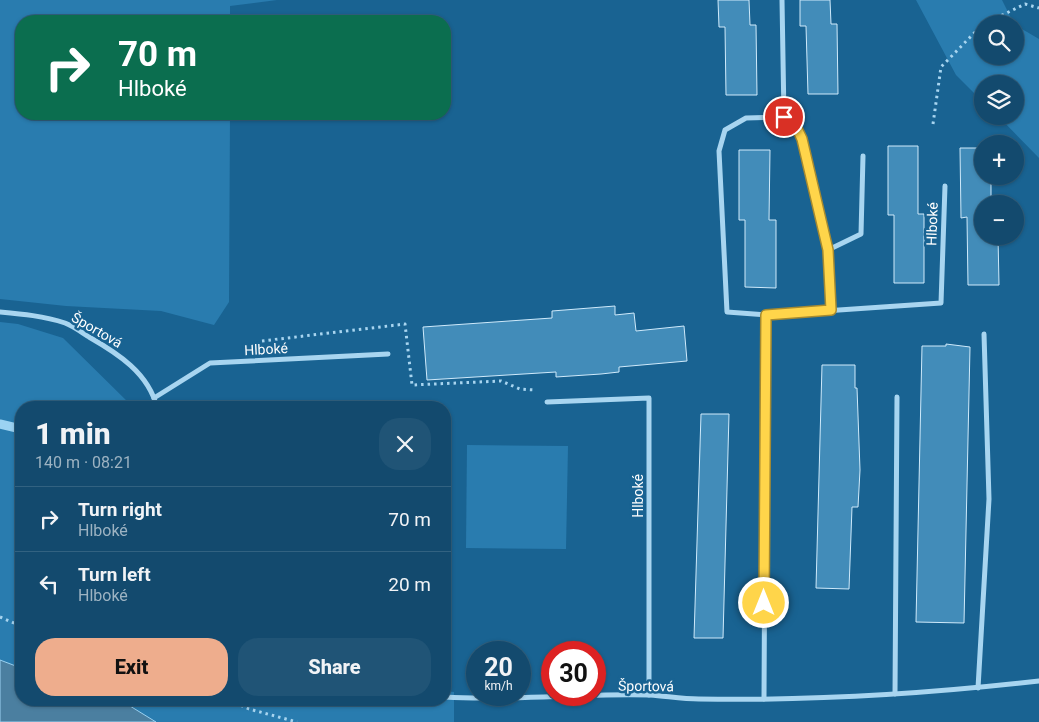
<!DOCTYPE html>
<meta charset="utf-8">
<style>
:root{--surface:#134a6e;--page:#205476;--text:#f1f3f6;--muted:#9db3c2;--line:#326281;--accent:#eead8d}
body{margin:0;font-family:Roboto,sans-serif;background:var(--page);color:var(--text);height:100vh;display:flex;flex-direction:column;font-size:19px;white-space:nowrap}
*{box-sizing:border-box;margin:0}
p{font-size:16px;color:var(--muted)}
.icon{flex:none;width:28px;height:28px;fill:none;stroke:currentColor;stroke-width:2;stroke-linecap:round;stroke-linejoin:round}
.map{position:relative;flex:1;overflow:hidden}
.sheet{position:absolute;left:15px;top:401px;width:436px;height:305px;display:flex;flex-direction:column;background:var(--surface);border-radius:20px;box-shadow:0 1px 4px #0004,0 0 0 1px var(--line)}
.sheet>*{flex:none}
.banner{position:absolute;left:15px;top:15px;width:436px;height:105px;border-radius:20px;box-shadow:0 1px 4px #0004,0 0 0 1px var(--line);background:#0b6e4f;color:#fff;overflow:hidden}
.buttons{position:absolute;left:974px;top:15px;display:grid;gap:10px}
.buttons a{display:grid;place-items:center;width:50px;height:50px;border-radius:50%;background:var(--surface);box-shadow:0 1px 4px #0004,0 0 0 1px var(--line);font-size:25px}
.speed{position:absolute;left:466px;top:641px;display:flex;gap:10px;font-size:25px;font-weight:700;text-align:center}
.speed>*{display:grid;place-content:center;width:65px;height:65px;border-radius:50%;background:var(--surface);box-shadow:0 1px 4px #0004,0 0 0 1px var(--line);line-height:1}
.speed small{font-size:12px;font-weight:400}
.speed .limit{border:8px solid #d22;background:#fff;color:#111}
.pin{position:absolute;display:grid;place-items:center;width:42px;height:42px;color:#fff;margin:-21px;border:2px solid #fff;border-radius:50%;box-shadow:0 1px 5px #0007}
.me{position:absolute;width:55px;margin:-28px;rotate:0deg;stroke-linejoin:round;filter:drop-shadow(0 0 4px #0008)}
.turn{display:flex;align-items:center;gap:18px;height:105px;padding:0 20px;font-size:22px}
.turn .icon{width:65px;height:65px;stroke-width:2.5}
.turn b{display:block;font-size:35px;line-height:42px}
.round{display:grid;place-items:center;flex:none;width:52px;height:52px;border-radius:20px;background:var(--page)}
.overview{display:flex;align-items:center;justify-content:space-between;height:85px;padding:0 20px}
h1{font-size:30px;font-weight:800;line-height:38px}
.action{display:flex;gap:10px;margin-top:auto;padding:10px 20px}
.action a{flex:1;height:58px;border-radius:20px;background:var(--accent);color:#111;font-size:20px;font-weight:800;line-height:58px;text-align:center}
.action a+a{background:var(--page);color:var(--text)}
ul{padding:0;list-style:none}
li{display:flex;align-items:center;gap:15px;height:65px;padding:0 20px;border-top:1px solid var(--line)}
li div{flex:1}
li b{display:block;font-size:19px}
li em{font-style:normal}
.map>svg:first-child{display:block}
.green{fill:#297caf}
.water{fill:#4b7fa0;stroke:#9bd2f2}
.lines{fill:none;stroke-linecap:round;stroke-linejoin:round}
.stream{stroke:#9bd2f2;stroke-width:9}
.building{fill:#428cb9;stroke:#cfeafb}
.path{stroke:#a8d5f0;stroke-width:3;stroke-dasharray:2.5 4;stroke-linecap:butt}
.street{stroke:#a8d5f0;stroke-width:5}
.route-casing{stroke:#a68a30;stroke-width:12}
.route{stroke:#ffd54a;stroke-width:9}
.labels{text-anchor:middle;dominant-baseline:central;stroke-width:5;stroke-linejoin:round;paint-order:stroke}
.street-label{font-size:14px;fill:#fff;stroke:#196392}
</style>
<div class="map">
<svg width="1039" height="722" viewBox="0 0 1039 722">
<rect width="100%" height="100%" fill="#196392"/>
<!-- green -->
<g class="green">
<path d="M 0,0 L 277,0 L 230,6 L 230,21 L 21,21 L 21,114 L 230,114 L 229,302 L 214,325 L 161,311 L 66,306 L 0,299 Z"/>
<path d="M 916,0 L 1002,0 L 1014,24 L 982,24 L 982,56 L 1015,56 L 1015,25 L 1039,39 L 1039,158 L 998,116 L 1015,116 L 1015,84 L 982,84 L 982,101 L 956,75 Z"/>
<path d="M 0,322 L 18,324 L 63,338 L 133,407 L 21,408 L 21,668 L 0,660 Z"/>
<path d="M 467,445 L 568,446 L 566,549 L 466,548 Z"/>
<path d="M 445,691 L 454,692 L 454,722 L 156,722 L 130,706 L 111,704 L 100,700 L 445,700 Z"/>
</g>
<!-- water -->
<path class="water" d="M 0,660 L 21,668 L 21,700 L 100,700 L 111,704 L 130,706 L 156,722 L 0,722 Z"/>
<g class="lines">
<!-- stream -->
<path class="stream" d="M 0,424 L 21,429"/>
</g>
<!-- building -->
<g class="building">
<path d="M 718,0 L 749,0 L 750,25 L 756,25 L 757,95 L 726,95 L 725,27 L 719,27 Z"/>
<path d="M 800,0 L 830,0 L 831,24 L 837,24 L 838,94 L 808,94 L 806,26 L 800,26 Z"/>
<path d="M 888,146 L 918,146 L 918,214 L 924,214 L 924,283 L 894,283 L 894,215 L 888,215 Z"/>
<path d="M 960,148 L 982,148 L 982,176 L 991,176 L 991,204 L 982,204 L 982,236 L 998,236 L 999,285 L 968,285 L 967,217 L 961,218 Z"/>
<path d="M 739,150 L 770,150 L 769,220 L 776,220 L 776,288 L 745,287 L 745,220 L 739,220 Z"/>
<path d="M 615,306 L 615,315 L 634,313 L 636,331 L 684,326 L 687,361 L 619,367 L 619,372 L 601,374 L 556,377 L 556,372 L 427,380 L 423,327 L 552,318 L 552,311 Z"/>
<path d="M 946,344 L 970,347 L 964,623 L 916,622 L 922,346 L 946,346 Z"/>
<path d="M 822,365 L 855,365 L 855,388 L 857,388 L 860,470 L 858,507 L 852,507 L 849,589 L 816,588 Z"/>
<path d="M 701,414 L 729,414 L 723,638 L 694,638 Z"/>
</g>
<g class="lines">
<!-- path -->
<g class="path">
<path d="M 984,24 L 1025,4 L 1039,8"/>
<path d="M 933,124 L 941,67 L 982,25"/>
<path d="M 262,341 L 405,324 L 412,385 L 501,381 L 520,389 L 535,390"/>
<path d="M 0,617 L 21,626"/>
<path d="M 229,700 L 249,709 L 297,722"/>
</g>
<!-- street -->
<g class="street">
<path d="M 784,117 L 794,123 L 803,139 L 828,250 L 831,310"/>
<path d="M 828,250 L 861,234 L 863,156"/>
<path d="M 0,312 C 22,314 44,316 65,323 C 73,326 81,332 89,337 C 117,353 149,373 157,408"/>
<path d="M 766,315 L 941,303 L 945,186"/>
<path d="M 154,398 L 210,363 L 388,354"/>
<path d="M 547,402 L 649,398 L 649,695"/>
<path d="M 978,688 L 989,499 L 984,334"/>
<path d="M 895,694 L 897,397"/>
<path d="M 445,697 C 513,701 581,693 650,695 C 666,696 682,699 699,699 C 812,701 926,694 1039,681"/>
<path d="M 764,699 L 766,315 L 727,312 L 719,151 L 725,130 L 746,118 L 784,117 L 782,0"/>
</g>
</g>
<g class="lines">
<!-- route casing -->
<g class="route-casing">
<path id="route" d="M 764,603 L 766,315 L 831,310 L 828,250 L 802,139 L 794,122 L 784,117"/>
</g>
<!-- route -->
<use href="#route" class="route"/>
</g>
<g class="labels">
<!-- street labels -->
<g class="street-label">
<text transform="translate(932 224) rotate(-88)">Hlboké</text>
<text transform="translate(97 330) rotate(30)">Športová</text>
<text transform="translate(266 349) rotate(-3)">Hlboké</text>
<text transform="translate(638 496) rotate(-90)">Hlboké</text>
<text transform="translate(646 686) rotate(1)">Športová</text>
</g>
</g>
</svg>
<div class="buttons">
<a><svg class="icon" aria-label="search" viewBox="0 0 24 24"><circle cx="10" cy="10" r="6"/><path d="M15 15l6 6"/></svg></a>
<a><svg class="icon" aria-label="layers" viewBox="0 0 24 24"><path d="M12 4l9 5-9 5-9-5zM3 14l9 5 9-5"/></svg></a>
<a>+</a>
<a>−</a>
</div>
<div class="speed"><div>20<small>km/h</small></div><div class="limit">30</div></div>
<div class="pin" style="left:784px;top:117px;background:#d93025"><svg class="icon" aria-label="arrive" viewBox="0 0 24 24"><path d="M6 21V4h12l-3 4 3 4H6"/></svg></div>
<svg class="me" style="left:764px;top:603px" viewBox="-20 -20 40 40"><circle r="17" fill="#ffd54a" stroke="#fff" stroke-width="3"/><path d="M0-11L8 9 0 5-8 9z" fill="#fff"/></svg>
<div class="banner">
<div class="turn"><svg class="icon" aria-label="right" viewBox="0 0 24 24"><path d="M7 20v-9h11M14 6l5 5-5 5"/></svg><div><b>70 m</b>Hlboké</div></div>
</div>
<section class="sheet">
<div class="overview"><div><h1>1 min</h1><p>140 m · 08:21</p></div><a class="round"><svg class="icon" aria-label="close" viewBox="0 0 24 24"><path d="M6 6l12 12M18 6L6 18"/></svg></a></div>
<ul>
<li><svg class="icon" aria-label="right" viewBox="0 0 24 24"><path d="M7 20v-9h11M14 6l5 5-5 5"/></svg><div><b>Turn right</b><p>Hlboké</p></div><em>70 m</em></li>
<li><svg class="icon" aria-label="left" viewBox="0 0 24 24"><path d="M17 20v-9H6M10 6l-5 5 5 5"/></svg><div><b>Turn left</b><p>Hlboké</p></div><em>20 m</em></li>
</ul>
<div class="action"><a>Exit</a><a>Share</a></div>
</section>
</div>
